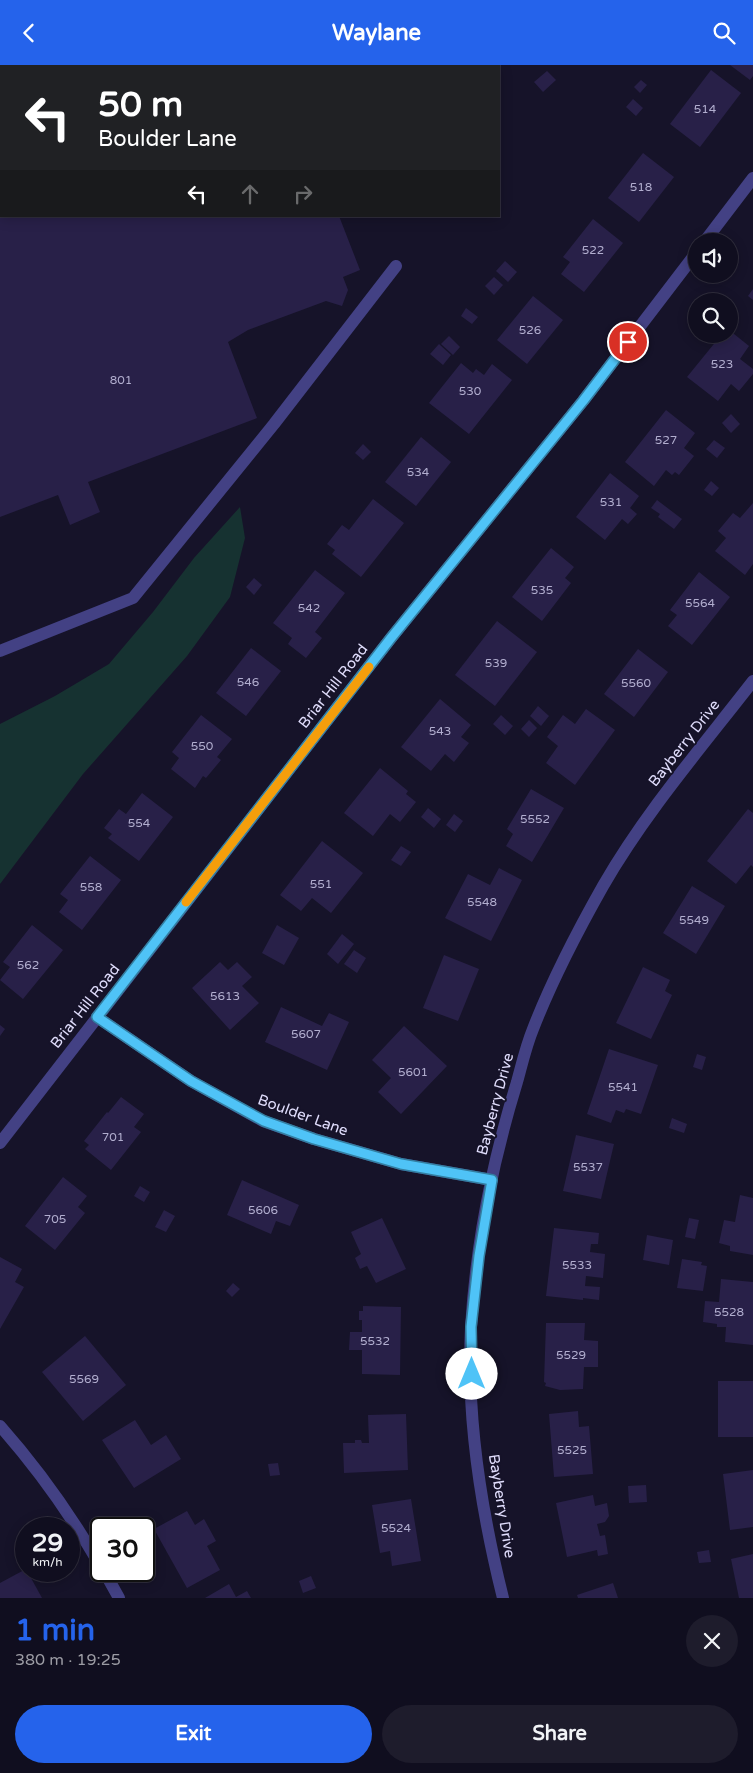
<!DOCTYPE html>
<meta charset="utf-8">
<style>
:root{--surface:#100e1f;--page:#1e1c2c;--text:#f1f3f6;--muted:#9c9ca4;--line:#302e3d;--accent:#2563eb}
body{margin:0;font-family:"Varela Round",sans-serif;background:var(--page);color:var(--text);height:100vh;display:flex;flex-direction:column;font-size:19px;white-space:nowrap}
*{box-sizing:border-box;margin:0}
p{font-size:16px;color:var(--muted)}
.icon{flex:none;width:28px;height:28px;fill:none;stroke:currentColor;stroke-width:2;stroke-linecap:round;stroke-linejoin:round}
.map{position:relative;height:1533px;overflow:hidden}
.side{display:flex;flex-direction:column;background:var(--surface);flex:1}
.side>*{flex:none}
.hud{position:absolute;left:0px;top:0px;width:500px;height:152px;box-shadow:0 2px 12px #0003,0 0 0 1px var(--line);background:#202124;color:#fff;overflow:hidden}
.controls{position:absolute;left:688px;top:168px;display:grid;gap:10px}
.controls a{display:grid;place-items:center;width:50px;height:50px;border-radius:50%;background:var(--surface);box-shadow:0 2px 12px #0003,0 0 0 1px var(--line);font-size:25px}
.speed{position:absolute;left:15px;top:1452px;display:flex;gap:10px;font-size:25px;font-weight:700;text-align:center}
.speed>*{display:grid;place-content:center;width:65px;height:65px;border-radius:50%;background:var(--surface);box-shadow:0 2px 12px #0003,0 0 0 1px var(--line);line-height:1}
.speed small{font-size:12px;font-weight:400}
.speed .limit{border:2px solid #111;border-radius:8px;background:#fff;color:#111}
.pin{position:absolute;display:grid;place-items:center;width:42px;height:42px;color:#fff;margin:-21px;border:2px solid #fff;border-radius:50%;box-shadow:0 1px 5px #0007}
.me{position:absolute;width:55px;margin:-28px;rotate:0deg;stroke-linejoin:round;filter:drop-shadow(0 0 4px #0008)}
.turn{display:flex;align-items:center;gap:18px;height:105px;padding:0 15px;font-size:22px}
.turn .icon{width:65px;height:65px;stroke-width:2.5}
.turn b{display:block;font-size:35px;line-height:42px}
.lanes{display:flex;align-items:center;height:48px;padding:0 15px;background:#0003;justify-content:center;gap:25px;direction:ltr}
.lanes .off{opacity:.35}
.round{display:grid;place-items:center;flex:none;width:52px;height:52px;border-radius:26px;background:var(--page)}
.summary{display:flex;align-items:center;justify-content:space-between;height:85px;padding:0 15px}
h1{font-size:30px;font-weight:700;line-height:38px;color:var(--accent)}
.action{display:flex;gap:10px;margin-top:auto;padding:10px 15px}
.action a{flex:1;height:58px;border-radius:30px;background:var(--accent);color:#fff;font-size:20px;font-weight:700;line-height:58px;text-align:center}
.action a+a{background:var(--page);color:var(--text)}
header{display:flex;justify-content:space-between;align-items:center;height:65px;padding:0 15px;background:var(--accent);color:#fff;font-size:22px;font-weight:700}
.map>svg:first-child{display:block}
.green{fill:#163231}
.building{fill:#282048}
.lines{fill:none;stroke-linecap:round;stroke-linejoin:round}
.minor{stroke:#434184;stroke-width:12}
.route-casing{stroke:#337fa1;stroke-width:12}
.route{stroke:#4fc3f7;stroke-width:9}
.slow{stroke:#f59e0b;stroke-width:9}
.labels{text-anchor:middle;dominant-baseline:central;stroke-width:4;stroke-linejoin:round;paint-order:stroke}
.number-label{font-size:12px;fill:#b2aecf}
.street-label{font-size:15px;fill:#e0ddfc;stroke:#161329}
</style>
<header><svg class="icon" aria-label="back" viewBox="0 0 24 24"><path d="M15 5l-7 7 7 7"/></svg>Waylane<svg class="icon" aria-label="search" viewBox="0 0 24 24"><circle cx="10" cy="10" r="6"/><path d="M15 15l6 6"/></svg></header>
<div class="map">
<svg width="753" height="1533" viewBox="0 0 753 1533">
<rect width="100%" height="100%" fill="#161329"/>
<!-- green -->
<path class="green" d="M 240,442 L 245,473 L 230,532 L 187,591 L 83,709 L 0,819 L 0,659 L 55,631 L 109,599 L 153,547 L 194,493 Z"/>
<!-- building -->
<g class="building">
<path d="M 730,0 L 753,0 L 753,11 L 750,15 Z"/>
<path d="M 711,5 L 741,28 L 700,82 L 670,59 Z"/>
<path d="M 547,6 L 556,15 L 543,27 L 534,17 Z"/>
<path d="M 641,15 L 647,20 L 640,28 L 634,22 Z"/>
<path d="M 633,34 L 643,43 L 636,51 L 626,42 Z"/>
<path d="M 643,88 L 674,112 L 639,157 L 608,133 Z"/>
<path d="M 0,151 L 339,151 L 360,205 L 343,212 L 348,225 L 342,241 L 326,236 L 248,265 L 228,277 L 257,353 L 88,417 L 100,447 L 70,460 L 58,430 L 0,452 Z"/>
<path d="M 593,154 L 623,178 L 584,227 L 561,209 L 570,197 L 563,192 Z"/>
<path d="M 505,196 L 517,207 L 508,217 L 496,206 Z"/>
<path d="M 494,212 L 503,220 L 494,230 L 485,221 Z"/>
<path d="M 753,224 L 753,235 L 748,231 Z"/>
<path d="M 533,231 L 563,255 L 527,299 L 497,275 Z"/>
<path d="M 466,243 L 478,252 L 472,259 L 461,251 Z"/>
<path d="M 729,265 L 749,281 L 740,294 L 753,304 L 753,309 L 739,326 L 731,319 L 718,336 L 687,312 L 722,269 L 729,269 Z"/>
<path d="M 449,271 L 460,282 L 453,290 L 441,279 Z"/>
<path d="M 439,279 L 451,290 L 443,300 L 430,289 Z"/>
<path d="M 461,298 L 473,308 L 476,304 L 484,310 L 492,299 L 512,315 L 469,369 L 429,338 Z"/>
<path d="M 666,345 L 695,368 L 684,383 L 694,391 L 679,410 L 675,407 L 672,410 L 666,405 L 654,421 L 625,397 Z"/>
<path d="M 731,349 L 740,359 L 731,368 L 722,358 Z"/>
<path d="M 421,372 L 451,397 L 416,441 L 385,417 Z"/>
<path d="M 714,375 L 725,383 L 717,393 L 706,384 Z"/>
<path d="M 363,379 L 371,387 L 363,395 L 355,388 Z"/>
<path d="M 610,408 L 639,431 L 630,443 L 637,449 L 628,459 L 622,454 L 605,475 L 576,452 Z"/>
<path d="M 711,416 L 719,423 L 712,431 L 704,425 Z"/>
<path d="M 373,434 L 404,458 L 361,512 L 332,489 L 335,485 L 327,479 L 342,460 L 349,465 Z"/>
<path d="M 657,435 L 682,454 L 674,464 L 658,452 L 660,449 L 651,443 Z"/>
<path d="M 753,438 L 753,499 L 745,510 L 715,486 L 726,473 L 718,466 L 733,448 L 740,453 Z"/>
<path d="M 551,483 L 574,502 L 565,513 L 571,518 L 542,556 L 512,532 Z"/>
<path d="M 315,505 L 345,528 L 315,567 L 322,573 L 306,593 L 288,579 L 292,573 L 273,558 Z"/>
<path d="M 699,507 L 730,532 L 692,580 L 668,561 L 677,550 L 670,545 Z"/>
<path d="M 254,513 L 262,520 L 254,530 L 246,522 Z"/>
<path d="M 497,556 L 537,587 L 495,641 L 455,610 Z"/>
<path d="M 251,583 L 281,606 L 246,651 L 216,628 Z"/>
<path d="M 638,584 L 668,607 L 634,652 L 604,629 Z"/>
<path d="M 440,634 L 471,660 L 461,672 L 469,678 L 454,697 L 445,689 L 431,706 L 401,682 Z"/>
<path d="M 538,641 L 549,651 L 541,661 L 530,651 Z"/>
<path d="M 586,644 L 615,665 L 575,720 L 546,698 L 558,681 L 547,672 L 563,650 L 575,659 Z"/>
<path d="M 201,650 L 232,674 L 217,692 L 221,695 L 206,713 L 203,711 L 195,723 L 171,704 L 179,693 L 172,687 Z"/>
<path d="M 501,650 L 513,661 L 505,670 L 493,659 Z"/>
<path d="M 529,655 L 537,663 L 529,672 L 521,664 Z"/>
<path d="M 380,703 L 408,726 L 406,729 L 416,737 L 400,757 L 390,749 L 373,771 L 344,748 Z"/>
<path d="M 531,724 L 564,743 L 532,797 L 506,781 L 513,769 L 507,764 Z"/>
<path d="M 142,728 L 173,752 L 139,796 L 108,773 L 112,769 L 104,763 L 119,744 L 126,749 Z"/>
<path d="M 428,743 L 441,754 L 434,763 L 421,752 Z"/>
<path d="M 748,744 L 753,748 L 753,802 L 751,800 L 736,819 L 707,796 Z"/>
<path d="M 454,749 L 463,756 L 455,767 L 446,760 Z"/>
<path d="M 322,776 L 363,808 L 331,848 L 312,833 L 301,846 L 280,830 Z"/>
<path d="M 401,781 L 411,787 L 401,801 L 391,795 Z"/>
<path d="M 90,791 L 121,815 L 82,865 L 59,847 L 68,835 L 60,829 Z"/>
<path d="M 499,803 L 522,815 L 491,876 L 445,853 L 468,809 L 490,820 Z"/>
<path d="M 692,821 L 725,841 L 696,889 L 663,868 Z"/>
<path d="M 32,860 L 63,885 L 23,934 L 0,915 L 10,902 L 3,897 Z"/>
<path d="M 277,860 L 299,873 L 284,900 L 262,888 Z"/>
<path d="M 342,869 L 354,879 L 338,899 L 327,889 Z"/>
<path d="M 354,885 L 366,893 L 357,908 L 344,899 Z"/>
<path d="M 444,890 L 479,904 L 458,956 L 423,943 Z"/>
<path d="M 220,897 L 228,905 L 237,897 L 252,912 L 242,921 L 259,938 L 230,965 L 192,923 Z"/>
<path d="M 643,902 L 670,915 L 665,926 L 672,930 L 651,974 L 616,958 Z"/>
<path d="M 281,942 L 322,961 L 329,948 L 349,957 L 327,1005 L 265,977 Z"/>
<path d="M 0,960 L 5,964 L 0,971 Z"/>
<path d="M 404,961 L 447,1001 L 401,1049 L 378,1027 L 391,1013 L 372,995 Z"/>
<path d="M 609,984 L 658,1000 L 641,1049 L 626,1044 L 624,1048 L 616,1045 L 611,1058 L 587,1049 Z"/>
<path d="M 697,989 L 706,992 L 702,1005 L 693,1002 Z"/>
<path d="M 121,1032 L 144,1049 L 134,1062 L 141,1067 L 111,1105 L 85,1084 L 89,1080 L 84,1076 L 107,1047 L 108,1048 Z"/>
<path d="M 672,1053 L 687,1059 L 684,1068 L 669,1063 Z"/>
<path d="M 576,1070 L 614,1079 L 601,1134 L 563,1126 Z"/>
<path d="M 63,1112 L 87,1131 L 78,1142 L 85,1148 L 55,1185 L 25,1161 Z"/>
<path d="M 242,1115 L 299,1140 L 290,1161 L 276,1156 L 271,1169 L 227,1150 Z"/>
<path d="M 140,1121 L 150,1127 L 144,1137 L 134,1131 Z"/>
<path d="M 740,1130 L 753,1133 L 753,1190 L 730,1186 L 730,1181 L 719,1178 L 724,1155 L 735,1157 Z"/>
<path d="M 164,1145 L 175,1151 L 166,1167 L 155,1162 Z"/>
<path d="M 382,1153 L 406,1204 L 376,1218 L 367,1201 L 360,1204 L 355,1193 L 361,1189 L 351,1167 Z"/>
<path d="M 689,1153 L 699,1155 L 695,1174 L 685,1172 Z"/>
<path d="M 554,1163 L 599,1168 L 598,1179 L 591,1179 L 590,1187 L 605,1189 L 603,1213 L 586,1211 L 585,1221 L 600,1222 L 599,1235 L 583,1233 L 583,1235 L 546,1231 Z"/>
<path d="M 647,1170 L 673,1175 L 669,1200 L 643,1195 Z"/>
<path d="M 0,1192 L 22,1204 L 15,1217 L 24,1222 L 0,1264 Z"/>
<path d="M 682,1194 L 702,1197 L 701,1200 L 707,1201 L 703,1226 L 677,1223 Z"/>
<path d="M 721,1214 L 753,1217 L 753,1280 L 725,1277 L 726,1262 L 717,1262 L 717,1259 L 703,1257 L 705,1236 L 719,1237 Z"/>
<path d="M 233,1218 L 240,1224 L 232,1232 L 226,1226 Z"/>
<path d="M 363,1241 L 401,1242 L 400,1310 L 362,1309 L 362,1285 L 349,1285 L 350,1267 L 362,1267 L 362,1255 L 359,1255 L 359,1246 L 363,1246 Z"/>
<path d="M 546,1258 L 585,1258 L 584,1275 L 598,1276 L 598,1302 L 584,1302 L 583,1324 L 560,1325 L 545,1321 L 546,1318 L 544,1317 Z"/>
<path d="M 85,1271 L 126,1320 L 83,1356 L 42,1307 Z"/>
<rect x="718" y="1316" width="35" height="56"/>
<path d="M 578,1346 L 579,1362 L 589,1361 L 593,1409 L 554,1412 L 549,1349 Z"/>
<path d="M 406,1349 L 408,1405 L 344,1408 L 343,1378 L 355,1378 L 355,1375 L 361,1375 L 362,1378 L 369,1378 L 368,1350 Z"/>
<path d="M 135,1355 L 151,1380 L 166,1370 L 181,1394 L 134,1423 L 102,1375 Z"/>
<path d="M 278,1398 L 280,1410 L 270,1411 L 268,1399 Z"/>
<path d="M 753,1405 L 753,1462 L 730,1465 L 723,1409 Z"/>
<path d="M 646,1420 L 647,1437 L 629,1438 L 628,1421 Z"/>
<path d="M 593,1430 L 595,1441 L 607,1438 L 609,1451 L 605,1457 L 597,1459 L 600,1471 L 605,1470 L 608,1489 L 598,1491 L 597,1485 L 567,1492 L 556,1438 Z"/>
<path d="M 411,1434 L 421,1496 L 392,1501 L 390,1486 L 380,1488 L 372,1440 Z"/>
<path d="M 187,1446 L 195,1460 L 204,1454 L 216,1476 L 207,1481 L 220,1505 L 187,1523 L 154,1464 Z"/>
<path d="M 709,1485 L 711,1497 L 699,1498 L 697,1487 Z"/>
<path d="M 753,1489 L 753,1533 L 739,1533 L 731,1494 Z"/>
<path d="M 26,1504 L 42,1533 L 0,1533 L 0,1518 Z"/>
<path d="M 311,1511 L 316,1523 L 303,1528 L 299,1516 Z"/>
<path d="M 613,1518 L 618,1533 L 578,1533 L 577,1530 Z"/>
<path d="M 229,1519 L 236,1532 L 247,1526 L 251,1533 L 205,1533 Z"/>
</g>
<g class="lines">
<!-- minor -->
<g class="minor">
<path d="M 705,176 L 753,113"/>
<path d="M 0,586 L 133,533 L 274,359 L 396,201"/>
<path d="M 97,952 L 191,1016 L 263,1056 L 314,1074 L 401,1099 L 492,1115"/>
<path d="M 0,1078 L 391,573 L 583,336 L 696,188"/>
<path d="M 0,1361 C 39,1405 72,1452 101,1502"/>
<path d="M 104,1506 L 119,1533"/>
<path d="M 503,1533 C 481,1445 466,1353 471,1262 C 476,1180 493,1095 517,1017 C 522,999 526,981 533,964 C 552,915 577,867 603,821 C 645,748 701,683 753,616"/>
</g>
</g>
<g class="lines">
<!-- route casing -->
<g class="route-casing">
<path id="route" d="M 472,1309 L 471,1262 L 479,1191 L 492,1115 L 401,1099 L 314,1074 L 264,1056 L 191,1016 L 97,952 L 391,573 L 583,336 L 628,277"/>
</g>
<!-- route -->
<use href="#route" class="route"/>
<!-- slow -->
<path class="slow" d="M 186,837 L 369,602"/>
</g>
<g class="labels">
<!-- number labels -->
<g class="number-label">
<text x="705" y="44">514</text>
<text x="641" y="122">518</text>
<text x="593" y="185">522</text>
<text x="530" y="265">526</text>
<text x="722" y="299">523</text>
<text x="121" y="315">801</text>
<text x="470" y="326">530</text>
<text x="666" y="375">527</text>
<text x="418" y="407">534</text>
<text x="611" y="437">531</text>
<text x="542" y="525">535</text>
<text x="700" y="538">5564</text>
<text x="309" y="543">542</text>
<text x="496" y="598">539</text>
<text x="248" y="617">546</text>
<text x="636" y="618">5560</text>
<text x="440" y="666">543</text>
<text x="202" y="681">550</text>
<text x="535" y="754">5552</text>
<text x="139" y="758">554</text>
<text x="321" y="819">551</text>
<text x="91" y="822">558</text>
<text x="482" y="837">5548</text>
<text x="694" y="855">5549</text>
<text x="28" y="900">562</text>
<text x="225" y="931">5613</text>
<text x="306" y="969">5607</text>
<text x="413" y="1007">5601</text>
<text x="623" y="1022">5541</text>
<text x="113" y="1072">701</text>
<text x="588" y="1102">5537</text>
<text x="263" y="1145">5606</text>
<text x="55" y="1154">705</text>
<text x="577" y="1200">5533</text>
<text x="729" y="1247">5528</text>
<text x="375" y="1276">5532</text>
<text x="571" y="1290">5529</text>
<text x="84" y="1314">5569</text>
<text x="572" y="1385">5525</text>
<text x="396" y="1463">5524</text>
</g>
<!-- street labels -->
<g class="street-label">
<text transform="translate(333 621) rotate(-52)">Briar Hill Road</text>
<text transform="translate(684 678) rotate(-52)">Bayberry Drive</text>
<text transform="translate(85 941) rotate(-52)">Briar Hill Road</text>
<text transform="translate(495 1039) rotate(-75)">Bayberry Drive</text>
<text transform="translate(303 1050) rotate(20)">Boulder Lane</text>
<text transform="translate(502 1441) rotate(81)">Bayberry Drive</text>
</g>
</g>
</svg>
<div class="controls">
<a><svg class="icon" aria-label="sound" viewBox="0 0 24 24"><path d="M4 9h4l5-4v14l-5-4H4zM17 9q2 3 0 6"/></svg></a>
<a><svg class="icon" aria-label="search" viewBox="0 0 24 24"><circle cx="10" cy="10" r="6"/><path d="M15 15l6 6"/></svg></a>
</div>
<div class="speed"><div>29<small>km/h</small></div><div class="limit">30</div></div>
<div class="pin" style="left:628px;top:277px;background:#d93025"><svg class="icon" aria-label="arrive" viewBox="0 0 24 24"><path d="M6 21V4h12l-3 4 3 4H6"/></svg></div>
<svg class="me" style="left:472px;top:1309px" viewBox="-20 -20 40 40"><circle r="19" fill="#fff"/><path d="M0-13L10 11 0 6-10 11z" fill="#4fc3f7"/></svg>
<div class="hud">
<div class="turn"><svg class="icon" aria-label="left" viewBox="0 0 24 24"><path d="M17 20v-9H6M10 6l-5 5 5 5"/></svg><div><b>50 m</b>Boulder Lane</div></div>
<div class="lanes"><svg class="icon" aria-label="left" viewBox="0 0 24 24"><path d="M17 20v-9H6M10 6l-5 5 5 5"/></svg><svg class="icon off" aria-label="ahead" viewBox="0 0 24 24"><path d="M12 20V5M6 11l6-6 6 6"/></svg><svg class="icon off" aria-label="right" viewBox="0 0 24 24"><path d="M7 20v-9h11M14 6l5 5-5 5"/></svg></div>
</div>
</div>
<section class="side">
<div class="summary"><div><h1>1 min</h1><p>380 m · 19:25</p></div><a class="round"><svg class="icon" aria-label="close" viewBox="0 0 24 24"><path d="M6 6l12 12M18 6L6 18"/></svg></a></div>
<div class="action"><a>Exit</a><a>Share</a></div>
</section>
